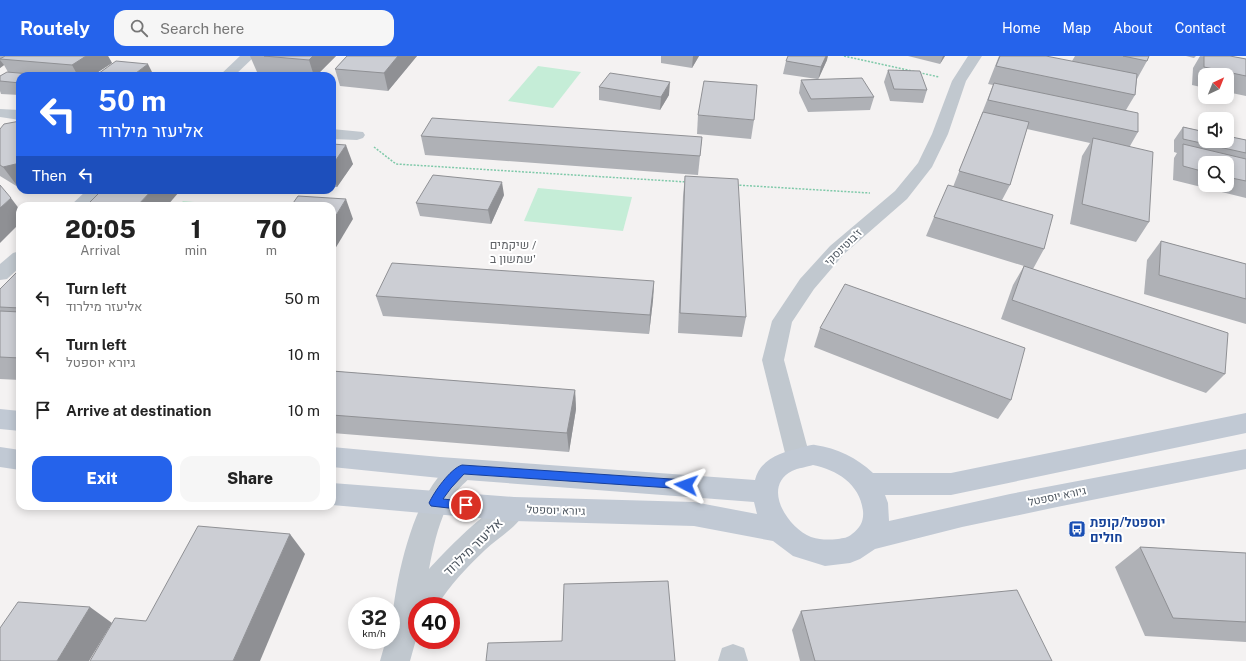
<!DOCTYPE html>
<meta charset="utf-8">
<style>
:root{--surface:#fff;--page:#f6f6f6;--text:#222;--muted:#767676;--accent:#2563eb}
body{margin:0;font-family:"Public Sans",Heebo,sans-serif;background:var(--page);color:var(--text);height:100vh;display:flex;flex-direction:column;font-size:15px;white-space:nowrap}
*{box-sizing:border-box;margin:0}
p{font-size:13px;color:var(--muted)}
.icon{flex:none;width:22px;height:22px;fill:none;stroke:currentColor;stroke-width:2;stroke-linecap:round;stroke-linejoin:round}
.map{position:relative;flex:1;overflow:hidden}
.side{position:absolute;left:16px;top:146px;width:320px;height:308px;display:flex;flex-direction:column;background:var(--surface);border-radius:12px;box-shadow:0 2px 10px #0003}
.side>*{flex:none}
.hud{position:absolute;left:16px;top:16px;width:320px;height:122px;border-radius:12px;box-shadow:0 2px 10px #0003;background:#2563eb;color:#fff;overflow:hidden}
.needle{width:26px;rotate:43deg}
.fabs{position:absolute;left:1198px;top:12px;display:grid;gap:8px}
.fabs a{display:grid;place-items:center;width:36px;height:36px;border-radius:8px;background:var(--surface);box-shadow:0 2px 10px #0003;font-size:20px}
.speed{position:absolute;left:348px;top:541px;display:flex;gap:8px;font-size:20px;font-weight:700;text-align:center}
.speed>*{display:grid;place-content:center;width:52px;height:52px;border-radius:50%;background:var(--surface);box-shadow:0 2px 10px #0003;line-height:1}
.speed small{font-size:10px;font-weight:400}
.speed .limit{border:6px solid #d22;background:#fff;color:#111}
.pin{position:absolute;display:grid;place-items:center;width:34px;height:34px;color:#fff;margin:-17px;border:2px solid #fff;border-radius:50%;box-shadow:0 1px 4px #0007}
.me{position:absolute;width:44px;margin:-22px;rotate:274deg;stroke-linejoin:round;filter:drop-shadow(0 0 3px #0008)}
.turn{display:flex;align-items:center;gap:14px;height:84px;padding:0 16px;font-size:18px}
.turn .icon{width:52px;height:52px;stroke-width:2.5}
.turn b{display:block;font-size:28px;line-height:34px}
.then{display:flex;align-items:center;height:38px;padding:0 16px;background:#0003;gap:8px;font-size:15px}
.eta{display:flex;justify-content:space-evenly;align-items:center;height:68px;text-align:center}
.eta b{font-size:24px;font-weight:800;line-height:28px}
.action{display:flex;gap:8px;margin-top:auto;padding:8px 16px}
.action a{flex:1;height:46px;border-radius:12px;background:var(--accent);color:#fff;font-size:16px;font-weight:800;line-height:46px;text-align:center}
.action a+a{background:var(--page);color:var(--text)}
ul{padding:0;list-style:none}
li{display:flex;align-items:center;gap:12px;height:56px;padding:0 16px}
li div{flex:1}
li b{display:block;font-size:15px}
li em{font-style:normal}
header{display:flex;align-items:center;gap:24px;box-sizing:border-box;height:56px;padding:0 20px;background:var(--accent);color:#fff}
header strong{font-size:19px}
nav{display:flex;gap:22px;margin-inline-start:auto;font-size:14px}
.search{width:280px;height:36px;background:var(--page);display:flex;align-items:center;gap:10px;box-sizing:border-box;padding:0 14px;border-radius:12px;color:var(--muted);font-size:15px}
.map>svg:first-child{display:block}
.green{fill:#c5edd7}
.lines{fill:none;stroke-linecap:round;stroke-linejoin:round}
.path{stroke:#7fc9a9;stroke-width:1.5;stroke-dasharray:2 1.5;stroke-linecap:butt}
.street{fill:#c1c8cf;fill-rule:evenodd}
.secondary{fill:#c1c9d4;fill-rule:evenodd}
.wall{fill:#afb1b6;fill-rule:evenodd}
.shaded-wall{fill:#8f9094}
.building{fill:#ccced4;stroke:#8f9094}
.route{fill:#2563eb;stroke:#184099}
.labels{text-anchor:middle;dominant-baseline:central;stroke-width:4;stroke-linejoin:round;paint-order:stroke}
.street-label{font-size:11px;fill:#4b545e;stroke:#fff}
.neighbourhood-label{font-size:12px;fill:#5f6266;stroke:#fff}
.near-transit-label{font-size:13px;font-weight:bold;fill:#164399;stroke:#fff;text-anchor:start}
.near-street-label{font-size:13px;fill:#4b545e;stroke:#fff}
</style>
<header>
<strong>Routely</strong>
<div class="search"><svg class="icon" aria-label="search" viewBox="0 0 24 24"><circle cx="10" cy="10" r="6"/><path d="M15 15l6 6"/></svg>Search here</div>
<nav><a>Home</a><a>Map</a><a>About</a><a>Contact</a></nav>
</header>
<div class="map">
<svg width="1246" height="605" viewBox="0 0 1246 605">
<rect width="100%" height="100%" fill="#f4f2f2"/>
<!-- green -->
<g class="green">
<path d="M 538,10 L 581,16 L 553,52 L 508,45 Z"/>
<path d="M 538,132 L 632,141 L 623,175 L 524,165 Z"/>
<path d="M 183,145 L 239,150 L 178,150 Z"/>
</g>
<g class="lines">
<!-- path -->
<g class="path">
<path d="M 844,0 L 939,21"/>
<path d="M 374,91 L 396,108 L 687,126"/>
<path d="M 736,129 L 870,137"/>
</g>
<!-- street -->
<g class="street">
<path d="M 240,0 L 255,0 L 234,20 L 219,20 Z"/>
<path d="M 968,0 L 982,0 L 966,25 L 948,78 L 932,111 L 907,143 L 844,198 L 814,233 L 792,266 L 784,304 L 810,401 L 807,408 L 798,411 L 789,408 L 786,401 L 762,304 L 772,265 L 800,223 L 830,190 L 895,135 L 918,107 L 932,78 L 952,25 Z"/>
<path d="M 0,53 L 20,54 L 20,64 L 0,61 Z"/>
<path d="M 332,73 L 363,76 L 365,79 L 363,82 L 357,84 L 332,83 Z"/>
<path d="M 87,134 L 106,134 L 89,150 L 70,150 Z"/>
<path d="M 20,195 L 20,211 L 7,223 L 0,224 L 0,208 L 13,197 Z"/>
<path d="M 462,403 L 471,406 L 475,414 C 470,424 461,429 455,437 C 440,459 434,487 429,513 C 448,492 488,451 514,441 L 523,445 L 527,453 C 519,470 499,481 485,494 C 467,511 450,529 437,550 L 417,550 L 417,580 L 410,605 L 380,605 L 386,584 L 391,584 C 391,538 414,420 462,403 Z"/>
<path d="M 733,588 L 744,592 L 748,605 L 718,605 L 722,592 Z"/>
</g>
<!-- secondary -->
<g class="secondary">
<path d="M 0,353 L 20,355 L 20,375 L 0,373 Z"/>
<path d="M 1246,357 L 1246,377 L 951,439 L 885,439 L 888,447 L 889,465 L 1010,438 L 1246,393 L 1246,413 L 1057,451 L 962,471 L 875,493 L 860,503 L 850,507 L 825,510 L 793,500 L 773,485 L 694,470 L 514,465 L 332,449 L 332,427 L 514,441 L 694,446 L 757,458 L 754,446 L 440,422 L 332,411 L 332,391 L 440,401 L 755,424 C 760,403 782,396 800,392 C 805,391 811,388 815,389 C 837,392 857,402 873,417 L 951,417 ZM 813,409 C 837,414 860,428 863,455 C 864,465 860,472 852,478 C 848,482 843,482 838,483 C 828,484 821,484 811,481 C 788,472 761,431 792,415 C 798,412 807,411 813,409 Z"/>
<path d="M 0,391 L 20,394 L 20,414 L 0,411 Z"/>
</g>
</g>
<!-- wall -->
<g class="wall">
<path d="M 0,0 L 108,0 L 112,7 L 92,20 L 20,20 L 20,39 L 1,38 L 0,35 L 0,20 L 8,16 L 4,9 L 0,12 Z"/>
<path d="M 250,0 L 336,0 L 316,20 L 297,20 L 257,16 Z"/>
<path d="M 347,0 L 417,0 L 388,35 L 340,30 L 335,13 Z"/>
<path d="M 661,0 L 699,0 L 692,12 L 661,7 Z"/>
<path d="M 908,0 L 945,0 L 940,8 Z"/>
<path d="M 999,0 L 1072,5 L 1075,0 L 1149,0 L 1147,5 L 1137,23 L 1135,39 L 1126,54 L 1138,76 L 1130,90 L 1149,166 L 1136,186 L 1070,168 L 1082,100 L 1090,87 L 1027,73 L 1010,129 L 1002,144 L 1044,193 L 1033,213 L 1225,318 L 1206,337 L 1001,263 L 1013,229 L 1024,210 L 926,180 L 934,161 L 953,131 L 993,29 L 988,28 Z"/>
<path d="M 1186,0 L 1196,0 L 1194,2 Z"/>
<path d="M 1200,0 L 1230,0 L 1246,3 L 1246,40 L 1227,36 L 1227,19 L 1205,19 L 1205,32 L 1192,29 L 1193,12 Z"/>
<path d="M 827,4 L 818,23 L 874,41 L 870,54 L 808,56 L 799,37 L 801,24 L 817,23 L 783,18 L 786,5 Z"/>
<path d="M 888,14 L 927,34 L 923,47 L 890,45 L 884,26 Z"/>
<path d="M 599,31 L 669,39 L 660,54 L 599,44 Z"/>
<path d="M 698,59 L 754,64 L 751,83 L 697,78 Z"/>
<path d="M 20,65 L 20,130 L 18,131 L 0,120 L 0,73 Z"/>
<path d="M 1183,71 L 1246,84 L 1246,142 L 1173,124 L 1174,102 L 1177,97 L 1174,96 L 1174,84 ZM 1205,107 L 1227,107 L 1227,129 L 1205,129 Z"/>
<path d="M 421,80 L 702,81 L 698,119 L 425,99 Z"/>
<path d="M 332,88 L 353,108 L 337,131 L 332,131 Z"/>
<path d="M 685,120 L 746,261 L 742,281 L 678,277 L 683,140 Z"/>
<path d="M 504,139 L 491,168 L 420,160 L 416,147 Z"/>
<path d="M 1161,185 L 1246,208 L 1246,268 L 1144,238 L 1147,204 Z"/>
<path d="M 20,213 L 20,324 L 0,323 L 0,233 Z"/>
<path d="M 654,225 L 653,244 L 649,278 L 383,260 L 376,240 Z"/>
<path d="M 820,272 L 1011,344 L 998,363 L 814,291 Z"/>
<path d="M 332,315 L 575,334 L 576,353 L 569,396 L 332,377 Z"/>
<path d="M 1140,491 L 1246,497 L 1246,586 L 1145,580 L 1115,511 Z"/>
<path d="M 801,555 L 1052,605 L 800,605 L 792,574 Z"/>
</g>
<!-- shaded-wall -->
<g class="shaded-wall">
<path d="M 86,0 L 108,0 L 112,7 L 92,20 L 78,20 L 72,9 Z"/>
<path d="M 313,0 L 336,0 L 316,20 L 314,20 L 309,4 Z"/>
<path d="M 398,0 L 417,0 L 388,35 L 384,17 Z"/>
<path d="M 693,0 L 699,0 L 692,12 Z"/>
<path d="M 826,0 L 828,0 L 827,4 L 818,24 L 821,11 Z"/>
<path d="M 943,0 L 945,0 L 940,8 Z"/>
<path d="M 0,4 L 4,9 L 0,12 Z"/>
<path d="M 148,8 L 154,20 L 132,20 Z"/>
<path d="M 670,26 L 669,39 L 660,54 L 661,41 Z"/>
<path d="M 346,89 L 353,108 L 337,131 L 332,117 L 332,110 Z"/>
<path d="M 20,107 L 20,130 L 18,131 L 3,111 Z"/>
<path d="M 502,126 L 504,139 L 491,168 L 488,154 Z"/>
<path d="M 152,134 L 178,134 L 179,136 L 167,150 L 137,150 Z"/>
<path d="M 11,142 L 20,154 L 20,167 L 0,187 L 0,152 Z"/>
<path d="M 346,143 L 353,163 L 332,198 L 332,166 Z"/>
<path d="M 654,225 L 653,244 L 649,278 L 650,259 Z"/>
<path d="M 575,334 L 576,353 L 569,396 L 567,377 Z"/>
<path d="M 290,478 L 305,498 L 260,605 L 233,605 Z"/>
<path d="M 90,551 L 112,567 L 89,605 L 57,605 Z"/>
</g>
<!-- building -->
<g class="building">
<path d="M 5,0 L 86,0 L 72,9 L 0,3 Z"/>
<path d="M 264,0 L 313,0 L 309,4 Z"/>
<path d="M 347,0 L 398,0 L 384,17 L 335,13 Z"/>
<path d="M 788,0 L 826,0 L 821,11 L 786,5 Z"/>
<path d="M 1000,0 L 1046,0 L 1137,18 L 1135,39 L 996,10 Z"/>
<path d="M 1123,0 L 1149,0 L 1147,5 Z"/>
<path d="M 1204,0 L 1230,0 L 1246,3 L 1246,20 L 1204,11 Z"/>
<path d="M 116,5 L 148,8 L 132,20 L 95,20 Z"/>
<path d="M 888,14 L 920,15 L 927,34 L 894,33 Z"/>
<path d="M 7,16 L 54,20 L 20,20 L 20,27 L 0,25 L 0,20 Z"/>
<path d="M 610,17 L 670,26 L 661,41 L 599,31 Z"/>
<path d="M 862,22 L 874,41 L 811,43 L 801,24 Z"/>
<path d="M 704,25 L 757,29 L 754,64 L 698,59 Z"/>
<path d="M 994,27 L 1138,57 L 1138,76 L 988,44 Z"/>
<path d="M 983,56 L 1029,66 L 1010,129 L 959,115 Z"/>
<path d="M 432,62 L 702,81 L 700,100 L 421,80 Z"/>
<path d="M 20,65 L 20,107 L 3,111 L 0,109 L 0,73 L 4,68 Z"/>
<path d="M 1183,71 L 1205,76 L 1205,85 L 1227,85 L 1227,80 L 1246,84 L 1246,97 L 1183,83 Z"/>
<path d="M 1093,82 L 1153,96 L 1149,166 L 1082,148 Z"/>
<path d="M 332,88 L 346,89 L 332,110 Z"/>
<path d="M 1183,88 L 1246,103 L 1246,125 L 1227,121 L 1227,107 L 1205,107 L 1205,116 L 1183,110 Z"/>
<path d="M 433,119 L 502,126 L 488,154 L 416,147 Z"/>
<path d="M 685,120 L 738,123 L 746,261 L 680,257 Z"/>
<path d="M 0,129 L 11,142 L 0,152 Z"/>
<path d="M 948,129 L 1053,159 L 1044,193 L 934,161 Z"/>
<path d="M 102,134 L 152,134 L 137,150 L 86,150 Z"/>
<path d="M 298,140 L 346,143 L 332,166 L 332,150 L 291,150 Z"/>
<path d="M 1161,185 L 1246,208 L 1246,243 L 1159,219 Z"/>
<path d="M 392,207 L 654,225 L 650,259 L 376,240 Z"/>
<path d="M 1024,210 L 1228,277 L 1225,318 L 1012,244 Z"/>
<path d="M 20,213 L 20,252 L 0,251 L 0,233 Z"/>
<path d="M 845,228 L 1025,292 L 1011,344 L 820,272 Z"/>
<path d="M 0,255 L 20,256 L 20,302 L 0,301 Z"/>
<path d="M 332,315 L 575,334 L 567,377 L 332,359 Z"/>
<path d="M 198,470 L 290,478 L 233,605 L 90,605 L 115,562 L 146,565 Z"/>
<path d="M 1140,491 L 1246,497 L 1246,566 L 1173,562 Z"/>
<path d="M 668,525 L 675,605 L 486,605 L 488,587 L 562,585 L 564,528 Z"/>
<path d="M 1017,534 L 1052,605 L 815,605 L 801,555 Z"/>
<path d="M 18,546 L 90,551 L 57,605 L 0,605 L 0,572 Z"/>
</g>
<!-- route -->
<path class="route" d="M 462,409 L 686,424 L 690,425 L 692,429 L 690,432 L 686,433 L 464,418 L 451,432 L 443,443 L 470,446 L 472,449 L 470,453 L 466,454 L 431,450 L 429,447 C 434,436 450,413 462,409 Z"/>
<!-- icons -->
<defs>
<g id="bus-square" transform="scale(0.9)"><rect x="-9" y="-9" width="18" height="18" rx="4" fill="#1a4fb4" stroke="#fff"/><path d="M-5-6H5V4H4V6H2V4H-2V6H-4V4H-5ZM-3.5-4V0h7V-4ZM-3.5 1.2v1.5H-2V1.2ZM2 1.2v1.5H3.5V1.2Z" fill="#fff"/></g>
</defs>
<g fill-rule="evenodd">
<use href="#bus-square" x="1077" y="473"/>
</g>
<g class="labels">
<!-- street labels -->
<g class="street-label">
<text transform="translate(843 191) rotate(-44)">ז'בוטינסקי</text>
<text transform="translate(1057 440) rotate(-12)">גיורא יוספטל</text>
<text transform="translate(556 454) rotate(2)">גיורא יוספטל</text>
</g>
<!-- neighbourhood labels -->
<g class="neighbourhood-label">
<text x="513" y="189">שיקמים /<tspan x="513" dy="14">שמשון ב'</tspan></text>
</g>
<!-- near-transit labels -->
<g class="near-transit-label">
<text x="1090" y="466">יוספטל/קופת<tspan x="1090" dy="15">חולים</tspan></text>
</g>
<!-- near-street labels -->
<g class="near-street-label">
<text transform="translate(473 491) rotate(-44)">אליעזר מילרוד</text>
</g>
</g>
</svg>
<div class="fabs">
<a><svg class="needle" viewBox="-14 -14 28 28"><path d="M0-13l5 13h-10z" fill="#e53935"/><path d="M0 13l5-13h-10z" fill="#767676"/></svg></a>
<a><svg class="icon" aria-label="sound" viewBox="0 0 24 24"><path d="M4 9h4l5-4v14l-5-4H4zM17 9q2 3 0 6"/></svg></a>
<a><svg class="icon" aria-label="search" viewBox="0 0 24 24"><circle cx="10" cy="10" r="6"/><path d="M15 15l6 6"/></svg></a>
</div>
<div class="speed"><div>32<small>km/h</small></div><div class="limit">40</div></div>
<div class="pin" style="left:466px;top:449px;background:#d93025"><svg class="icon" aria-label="arrive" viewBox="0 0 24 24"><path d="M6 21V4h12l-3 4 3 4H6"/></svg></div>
<svg class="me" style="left:686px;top:429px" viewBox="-20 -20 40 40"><path d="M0-17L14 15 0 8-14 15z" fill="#2563eb" stroke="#fff" stroke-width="4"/></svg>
<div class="hud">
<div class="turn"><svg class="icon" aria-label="left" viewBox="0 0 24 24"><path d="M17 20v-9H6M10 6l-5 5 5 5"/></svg><div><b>50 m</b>אליעזר מילרוד</div></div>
<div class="then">Then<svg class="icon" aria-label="left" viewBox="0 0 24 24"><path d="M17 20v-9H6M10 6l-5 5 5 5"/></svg></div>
</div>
<section class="side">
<div class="eta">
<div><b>20:05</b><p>Arrival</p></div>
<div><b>1</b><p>min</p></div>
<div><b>70</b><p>m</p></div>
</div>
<ul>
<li><svg class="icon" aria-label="left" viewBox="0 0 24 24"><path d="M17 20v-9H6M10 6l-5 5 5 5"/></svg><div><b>Turn left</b><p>אליעזר מילרוד</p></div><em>50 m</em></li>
<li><svg class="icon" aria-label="left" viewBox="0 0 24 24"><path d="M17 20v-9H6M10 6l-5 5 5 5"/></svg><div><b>Turn left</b><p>גיורא יוספטל</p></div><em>10 m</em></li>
<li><svg class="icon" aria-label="arrive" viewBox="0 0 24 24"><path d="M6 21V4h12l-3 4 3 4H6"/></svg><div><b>Arrive at destination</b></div><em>10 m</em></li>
</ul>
<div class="action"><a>Exit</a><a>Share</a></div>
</section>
</div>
